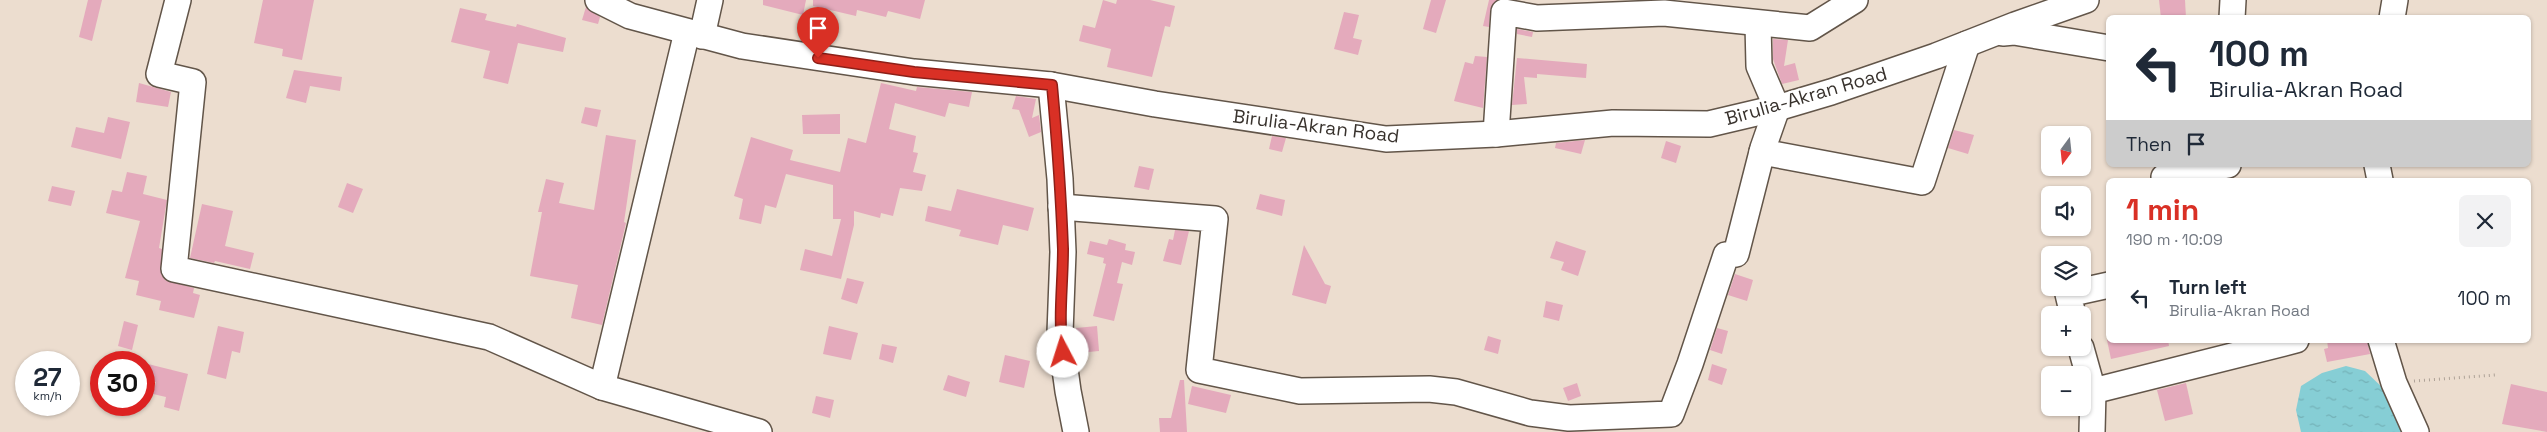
<!DOCTYPE html>
<meta charset="utf-8">
<style>
:root{--surface:#fff;--page:#f2f2f3;--text:#1f2937;--muted:#747a83;--accent:#d93025}
body{margin:0;font-family:"Space Grotesk",sans-serif;background:var(--page);color:var(--text);height:100vh;display:flex;flex-direction:column;font-size:19px;white-space:nowrap}
*{box-sizing:border-box;margin:0}
p{font-size:16px;color:var(--muted)}
.icon{flex:none;width:28px;height:28px;fill:none;stroke:currentColor;stroke-width:2;stroke-linecap:round;stroke-linejoin:round}
.map{position:relative;flex:1;overflow:hidden}
.drawer{position:absolute;left:2106px;top:178px;width:425px;height:165px;display:flex;flex-direction:column;background:var(--surface);border-radius:8px;box-shadow:0 1px 4px #0004}
.drawer>*{flex:none}
.hud{position:absolute;left:2106px;top:15px;width:425px;height:152px;border-radius:8px;box-shadow:0 1px 4px #0004;background:#fff;color:var(--text);overflow:hidden}
.needle{width:32px;rotate:195deg}
.fabs{position:absolute;left:2041px;top:126px;display:grid;gap:10px}
.fabs a{display:grid;place-items:center;width:50px;height:50px;border-radius:8px;background:var(--surface);box-shadow:0 1px 4px #0004;font-size:25px}
.speed{position:absolute;left:15px;top:351px;display:flex;gap:10px;font-size:25px;font-weight:700;text-align:center}
.speed>*{display:grid;place-content:center;width:65px;height:65px;border-radius:50%;background:var(--surface);box-shadow:0 1px 4px #0004;line-height:1}
.speed small{font-size:12px;font-weight:400}
.speed .limit{border:8px solid #d22;background:#fff;color:#111}
.pin{position:absolute;display:grid;place-items:center;width:42px;height:42px;color:#fff;margin:-51px -21px;border-radius:50% 50% 50% 0;rotate:-45deg;box-shadow:0 0 5px #0007}
.pin .icon{rotate:45deg}
.me{position:absolute;width:55px;margin:-28px;rotate:355deg;stroke-linejoin:round;filter:drop-shadow(0 0 4px #0008)}
.turn{display:flex;align-items:center;gap:18px;height:105px;padding:0 20px;font-size:22px}
.turn .icon{width:65px;height:65px;stroke-width:2.5}
.turn b{display:block;font-size:35px;line-height:42px}
.then{display:flex;align-items:center;height:48px;padding:0 20px;background:#0003;gap:10px;font-size:19px}
.round{display:grid;place-items:center;flex:none;width:52px;height:52px;border-radius:8px;background:var(--page)}
.head{display:flex;align-items:center;justify-content:space-between;height:85px;padding:0 20px}
h1{font-size:30px;font-weight:800;line-height:38px;color:var(--accent)}
ul{padding:0;list-style:none}
li{display:flex;align-items:center;gap:15px;height:70px;padding:0 20px}
li div{flex:1}
li b{display:block;font-size:19px}
li em{font-style:normal}
.map>svg:first-child{display:block}
.water{fill:url(#water-ripples)}
.building{fill:#e4aabc}
.lines{fill:none;stroke-linecap:round;stroke-linejoin:round}
.minor-casing{stroke:#625549;stroke-width:28}
.path{stroke:#aea297;stroke-width:3;stroke-dasharray:1 4;stroke-linecap:butt}
.minor{stroke:#fff;stroke-width:25}
.route-casing{stroke:#8d1f18;stroke-width:12}
.route{stroke:#d93025;stroke-width:9}
.labels{text-anchor:middle;dominant-baseline:central;stroke-width:4.5;stroke-linejoin:round;paint-order:stroke}
.street-label{font-size:19px;fill:#38322d;stroke:#fff}
</style>
<div class="map">
<svg width="2547" height="432" viewBox="0 0 2547 432">
<defs>
<pattern id="water-ripples" width="26" height="14" patternUnits="userSpaceOnUse" patternTransform="scale(1.25)"><rect width="26" height="14" fill="#86ced5"/><path d="M2 4q2-2 4 0t4 0M15 11q2-2 4 0t4 0" fill="none" stroke="#74b1b7"/></pattern>
</defs>
<rect width="100%" height="100%" fill="#ecddcf"/>
<!-- water -->
<path class="water" d="M 2346,366 L 2365,371 L 2383,388 L 2403,432 L 2301,432 L 2296,410 L 2301,386 L 2322,373 Z"/>
<!-- building -->
<g class="building">
<path d="M 88,0 L 102,0 L 92,41 L 79,37 Z"/>
<path d="M 263,0 L 314,0 L 302,60 L 282,56 L 283,49 L 254,43 Z"/>
<path d="M 763,0 L 806,0 L 803,15 L 763,5 Z"/>
<path d="M 813,0 L 925,0 L 920,19 L 888,11 L 886,17 L 857,10 L 856,16 L 813,6 Z"/>
<path d="M 1103,0 L 1116,4 L 1117,0 L 1150,0 L 1175,6 L 1170,27 L 1165,26 L 1152,77 L 1107,67 L 1111,49 L 1079,41 L 1083,25 L 1095,28 Z"/>
<path d="M 1431,0 L 1446,0 L 1436,33 L 1423,29 Z"/>
<path d="M 1489,0 L 1497,0 L 1490,11 L 1489,27 L 1483,26 Z"/>
<path d="M 2159,0 L 2185,0 L 2186,18 L 2161,18 Z"/>
<path d="M 586,7 L 600,17 L 598,24 L 582,20 Z"/>
<path d="M 460,8 L 487,14 L 485,20 L 516,27 L 517,24 L 566,38 L 563,52 L 518,43 L 508,84 L 483,78 L 490,51 L 451,42 Z"/>
<path d="M 1344,12 L 1359,15 L 1353,38 L 1362,40 L 1358,55 L 1334,49 Z"/>
<path d="M 1517,29 L 1533,32 L 1532,37 L 1517,34 Z"/>
<path d="M 1773,39 L 1788,40 L 1784,66 L 1795,63 L 1799,80 L 1782,84 L 1773,59 Z"/>
<path d="M 1475,56 L 1487,57 L 1483,108 L 1454,101 L 1465,62 L 1473,64 Z"/>
<path d="M 1517,58 L 1587,64 L 1586,78 L 1537,74 L 1537,78 L 1524,77 L 1527,104 L 1512,105 Z"/>
<path d="M 294,70 L 342,77 L 340,91 L 310,86 L 306,103 L 286,98 Z"/>
<path d="M 139,83 L 171,92 L 168,107 L 136,102 Z"/>
<path d="M 881,83 L 916,91 L 917,87 L 972,92 L 969,107 L 949,103 L 945,117 L 895,103 L 889,129 L 916,136 L 913,152 L 918,153 L 913,172 L 926,175 L 922,191 L 900,188 L 893,216 L 881,213 L 880,218 L 854,211 L 854,225 L 841,279 L 800,270 L 805,249 L 832,256 L 841,219 L 833,219 L 833,185 L 786,174 L 776,208 L 765,205 L 761,224 L 739,219 L 743,199 L 734,196 L 751,137 L 793,150 L 790,160 L 840,172 L 848,138 L 866,143 Z"/>
<path d="M 1016,96 L 1036,99 L 1032,118 L 1039,115 L 1041,132 L 1029,137 L 1019,110 L 1012,109 Z"/>
<path d="M 585,107 L 601,110 L 597,127 L 581,123 Z"/>
<path d="M 840,114 L 840,134 L 803,134 L 802,115 Z"/>
<path d="M 108,117 L 130,122 L 121,159 L 71,147 L 76,127 L 104,133 Z"/>
<path d="M 1954,130 L 1974,135 L 1968,154 L 1948,148 Z"/>
<path d="M 606,135 L 636,140 L 624,222 L 626,223 L 602,325 L 571,318 L 578,285 L 530,276 L 542,212 L 538,212 L 546,179 L 564,183 L 559,203 L 594,210 Z"/>
<path d="M 1272,136 L 1286,138 L 1282,152 L 1269,149 Z"/>
<path d="M 1585,140 L 1581,154 L 1555,148 L 1556,143 Z"/>
<path d="M 1666,141 L 1681,146 L 1676,163 L 1661,158 Z"/>
<path d="M 1139,166 L 1154,169 L 1149,190 L 1134,187 Z"/>
<path d="M 127,172 L 147,176 L 143,194 L 167,200 L 159,248 L 162,249 L 161,274 L 165,280 L 194,288 L 193,293 L 200,295 L 194,318 L 159,310 L 161,301 L 136,295 L 139,281 L 125,278 L 140,221 L 106,213 L 112,190 L 122,192 Z"/>
<path d="M 347,183 L 363,189 L 353,213 L 338,207 Z"/>
<path d="M 52,186 L 75,191 L 71,206 L 48,201 Z"/>
<path d="M 957,189 L 1034,208 L 1028,231 L 1003,225 L 998,245 L 959,236 L 961,230 L 925,221 L 928,206 L 951,211 Z"/>
<path d="M 1260,194 L 1285,200 L 1282,216 L 1256,209 Z"/>
<path d="M 202,204 L 233,211 L 225,246 L 254,253 L 250,269 L 215,261 L 214,263 L 190,258 Z"/>
<path d="M 1175,230 L 1189,231 L 1181,265 L 1163,261 L 1169,239 L 1173,240 Z"/>
<path d="M 1109,239 L 1126,244 L 1125,250 L 1135,252 L 1132,265 L 1122,262 L 1117,283 L 1123,284 L 1114,321 L 1093,316 L 1106,264 L 1103,263 L 1104,258 L 1087,254 L 1090,241 L 1107,245 Z"/>
<path d="M 1556,241 L 1586,251 L 1578,276 L 1561,270 L 1564,262 L 1550,258 Z"/>
<path d="M 1304,245 L 1325,284 L 1331,286 L 1326,304 L 1292,295 Z"/>
<path d="M 1735,274 L 1753,280 L 1747,301 L 1728,295 Z"/>
<path d="M 847,278 L 864,282 L 857,304 L 841,299 Z"/>
<path d="M 1546,301 L 1563,305 L 1559,321 L 1543,317 Z"/>
<path d="M 124,321 L 138,325 L 132,350 L 118,346 Z"/>
<path d="M 218,326 L 244,332 L 240,353 L 232,351 L 226,379 L 207,374 Z"/>
<path d="M 829,326 L 858,333 L 851,360 L 823,354 Z"/>
<path d="M 1097,326 L 1099,351 L 1078,353 L 1076,328 Z"/>
<path d="M 1717,328 L 1728,331 L 1722,354 L 1710,350 Z"/>
<path d="M 1488,336 L 1501,340 L 1498,354 L 1484,350 Z"/>
<path d="M 2107,340 L 2168,340 L 2169,346 L 2111,359 Z"/>
<path d="M 2327,340 L 2367,340 L 2370,354 L 2327,362 L 2324,349 L 2328,348 Z"/>
<path d="M 882,344 L 897,347 L 893,363 L 879,359 Z"/>
<path d="M 1005,355 L 1030,361 L 1024,388 L 999,382 Z"/>
<path d="M 144,363 L 188,374 L 179,411 L 164,407 L 166,397 L 153,394 L 156,382 L 144,380 Z"/>
<path d="M 1712,364 L 1727,369 L 1722,385 L 1708,380 Z"/>
<path d="M 948,375 L 970,382 L 966,397 L 943,390 Z"/>
<path d="M 1180,380 L 1184,380 L 1187,432 L 1160,432 L 1159,418 L 1171,418 Z"/>
<path d="M 1577,383 L 1581,396 L 1568,401 L 1563,388 Z"/>
<path d="M 2186,383 L 2193,414 L 2165,421 L 2157,390 Z"/>
<path d="M 2511,384 L 2547,392 L 2547,432 L 2502,424 Z"/>
<path d="M 1192,386 L 1231,395 L 1226,413 L 1188,404 Z"/>
<path d="M 816,396 L 834,400 L 830,418 L 812,413 Z"/>
</g>
<g class="lines">
<!-- minor casing -->
<g class="minor-casing">
<g id="minor">
<path d="M 178,0 L 159,74 L 193,82 L 174,269 L 489,337 L 602,387"/>
<path d="M 598,0 L 630,16 L 742,46 L 914,72 L 1051,85 L 1155,104 L 1386,139 L 1496,134 L 1613,123 L 1709,124 L 1777,108 L 1831,92 L 1936,56 L 2015,25 L 2086,0"/>
<path d="M 2232,18 L 2233,0"/>
<path d="M 2392,18 L 2395,0"/>
<path d="M 687,32 L 602,387 L 759,432"/>
<path d="M 2003,33 L 2014,32 L 2109,48"/>
<path d="M 702,36 L 710,0"/>
<path d="M 1051,85 L 1060,179 L 1063,252 L 1060,333 L 1068,391 L 1076,432"/>
<path d="M 1496,134 L 1504,12 L 1537,18 L 1664,13 L 1810,28 L 1855,0"/>
<path d="M 1762,152 L 1922,182 L 1967,44"/>
<path d="M 2377,165 L 2380,180"/>
<path d="M 2165,180 L 2164,177 L 2228,165"/>
<path d="M 1061,207 L 1215,219 L 1199,370 L 1300,391 L 1429,389 L 1456,392 L 1530,413 L 1569,418 L 1671,414 L 1690,364 L 1726,255 L 1736,254 L 1763,148 L 1777,108 L 1759,66 L 1758,24"/>
<path d="M 2073,315 L 2068,294 L 2109,285"/>
<path d="M 2381,340 L 2394,383 L 2416,432"/>
<path d="M 2081,348 L 2093,391 L 2296,340"/>
<path d="M 2092,432 L 2093,391"/>
</g>
</g>
<!-- path -->
<path class="path" d="M 2414,381 L 2495,375"/>
<!-- minor -->
<use href="#minor" class="minor"/>
</g>
<g class="lines">
<!-- route casing -->
<g class="route-casing">
<path id="route" d="M 818,58 L 914,72 L 1052,85 C 1057,140 1061,194 1063,249 C 1063,284 1058,318 1063,352"/>
</g>
<!-- route -->
<use href="#route" class="route"/>
</g>
<g class="labels">
<!-- street labels -->
<g class="street-label">
<text transform="translate(1806 96) rotate(-16)">Birulia-Akran Road</text>
<text transform="translate(1316 126) rotate(7)">Birulia-Akran Road</text>
</g>
</g>
</svg>
<div class="fabs">
<a><svg class="needle" viewBox="-14 -14 28 28"><path d="M0-13l5 13h-10z" fill="#e53935"/><path d="M0 13l5-13h-10z" fill="#747a83"/></svg></a>
<a><svg class="icon" aria-label="sound" viewBox="0 0 24 24"><path d="M4 9h4l5-4v14l-5-4H4zM17 9q2 3 0 6"/></svg></a>
<a><svg class="icon" aria-label="layers" viewBox="0 0 24 24"><path d="M12 4l9 5-9 5-9-5zM3 14l9 5 9-5"/></svg></a>
<a>+</a>
<a>−</a>
</div>
<div class="speed"><div>27<small>km/h</small></div><div class="limit">30</div></div>
<div class="pin" style="left:818px;top:58px;background:#d93025"><svg class="icon" aria-label="arrive" viewBox="0 0 24 24"><path d="M6 21V4h12l-3 4 3 4H6"/></svg></div>
<svg class="me" style="left:1063px;top:352px" viewBox="-20 -20 40 40"><circle r="19" fill="#fff"/><path d="M0-13L10 11 0 6-10 11z" fill="#d93025"/></svg>
<div class="hud">
<div class="turn"><svg class="icon" aria-label="left" viewBox="0 0 24 24"><path d="M17 20v-9H6M10 6l-5 5 5 5"/></svg><div><b>100 m</b>Birulia-Akran Road</div></div>
<div class="then">Then<svg class="icon" aria-label="arrive" viewBox="0 0 24 24"><path d="M6 21V4h12l-3 4 3 4H6"/></svg></div>
</div>
<section class="drawer">
<div class="head"><div><h1>1 min</h1><p>190 m · 10:09</p></div><a class="round"><svg class="icon" aria-label="close" viewBox="0 0 24 24"><path d="M6 6l12 12M18 6L6 18"/></svg></a></div>
<ul>
<li><svg class="icon" aria-label="left" viewBox="0 0 24 24"><path d="M17 20v-9H6M10 6l-5 5 5 5"/></svg><div><b>Turn left</b><p>Birulia-Akran Road</p></div><em>100 m</em></li>
</ul>
</section>
</div>
